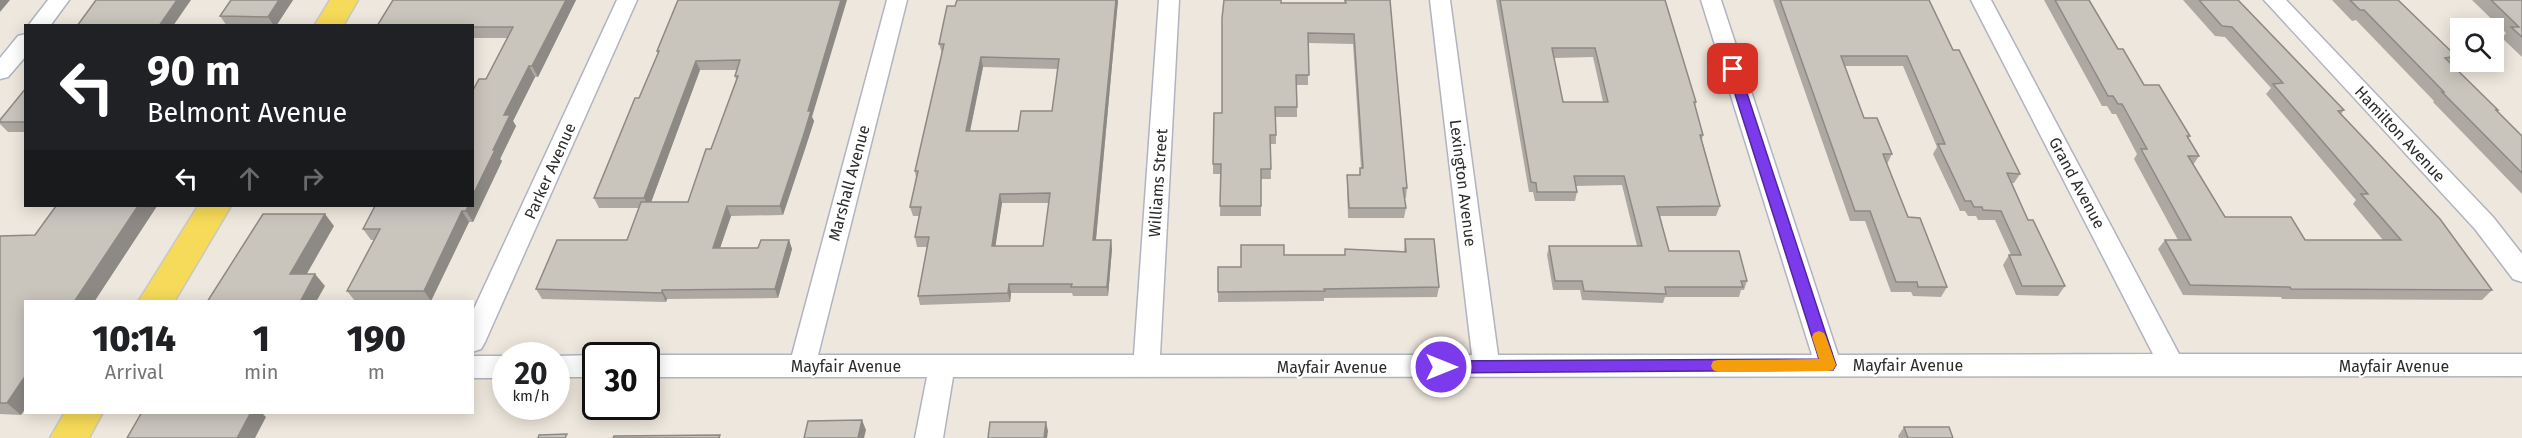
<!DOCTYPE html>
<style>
:root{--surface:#fff;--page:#f2f2f2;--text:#202124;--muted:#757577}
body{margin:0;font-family:"Fira Sans",sans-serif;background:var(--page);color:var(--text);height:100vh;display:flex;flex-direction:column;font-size:22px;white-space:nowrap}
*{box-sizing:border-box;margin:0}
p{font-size:20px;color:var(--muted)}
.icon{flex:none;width:33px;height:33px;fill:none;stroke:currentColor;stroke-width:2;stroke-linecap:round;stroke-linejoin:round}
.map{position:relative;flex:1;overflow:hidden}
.panel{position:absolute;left:24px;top:300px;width:450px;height:114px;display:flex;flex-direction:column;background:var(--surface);border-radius:0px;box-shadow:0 3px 15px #0003}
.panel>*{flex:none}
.top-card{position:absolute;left:24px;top:24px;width:450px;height:183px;border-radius:0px;box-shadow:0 3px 15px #0003;background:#202124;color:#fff;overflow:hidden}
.tools{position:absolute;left:2450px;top:18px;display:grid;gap:12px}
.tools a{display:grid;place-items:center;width:54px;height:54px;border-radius:0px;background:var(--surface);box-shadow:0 3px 15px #0003;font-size:30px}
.speed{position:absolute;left:492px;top:342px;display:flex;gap:12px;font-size:30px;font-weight:700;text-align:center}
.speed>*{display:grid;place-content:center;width:78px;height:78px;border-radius:50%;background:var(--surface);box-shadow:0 3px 15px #0003;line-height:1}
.speed small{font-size:15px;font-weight:400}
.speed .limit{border:3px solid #111;border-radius:9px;background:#fff;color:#111}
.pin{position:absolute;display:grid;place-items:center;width:51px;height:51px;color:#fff;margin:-26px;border-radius:12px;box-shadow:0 3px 9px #0006}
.me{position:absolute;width:66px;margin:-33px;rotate:90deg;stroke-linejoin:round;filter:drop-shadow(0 0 4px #0008)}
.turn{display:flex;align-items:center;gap:21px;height:126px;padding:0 24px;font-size:27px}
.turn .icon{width:78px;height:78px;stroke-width:2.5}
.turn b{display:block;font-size:42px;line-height:51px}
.lanes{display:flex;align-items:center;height:57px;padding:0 24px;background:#0003;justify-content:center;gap:30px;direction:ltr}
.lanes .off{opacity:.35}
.eta{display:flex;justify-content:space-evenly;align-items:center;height:102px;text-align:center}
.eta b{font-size:36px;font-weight:800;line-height:42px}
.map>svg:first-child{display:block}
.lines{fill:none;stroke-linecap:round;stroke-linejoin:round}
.street-casing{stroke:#b1b3c0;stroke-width:3}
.primary-casing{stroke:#c8c8c8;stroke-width:3}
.street{fill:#fff;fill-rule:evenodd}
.primary{fill:#f6da59;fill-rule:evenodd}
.wall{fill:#ada9a2;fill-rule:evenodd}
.shaded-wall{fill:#8d8984}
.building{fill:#c9c4bc;stroke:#8d8984;stroke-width:1.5;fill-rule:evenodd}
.route{fill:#7c3aed;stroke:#51269a;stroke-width:1.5}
.slow{fill:#f59e0b}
.labels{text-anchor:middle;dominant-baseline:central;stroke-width:4.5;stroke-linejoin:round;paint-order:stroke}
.street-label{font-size:16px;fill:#2b2b2b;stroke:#fff}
</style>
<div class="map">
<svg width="2522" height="438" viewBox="0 0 2522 438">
<rect width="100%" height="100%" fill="#eee7dd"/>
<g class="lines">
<!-- street casing -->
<g class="street-casing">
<g id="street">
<path d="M 48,0 L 69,0 L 50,26 L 28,26 Z"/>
<path d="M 617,0 L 637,0 L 485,342 L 481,349 L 472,352 L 472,313 Z"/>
<path d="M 887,0 L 907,0 L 818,355 L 1134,355 L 1159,0 L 1179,0 L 1160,355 L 1472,355 L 1430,0 L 1450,0 L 1498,355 L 1812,355 L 1701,0 L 1721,0 L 1838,355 L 2153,354 L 1971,0 L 1991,0 L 2179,354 L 2522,354 L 2522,376 L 953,377 L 943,438 L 915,438 L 927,377 L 646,377 L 646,355 L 792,355 Z"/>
<path d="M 2264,0 L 2286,0 L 2493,217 L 2522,254 L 2522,282 L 2513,279 L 2475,229 Z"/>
<path d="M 26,34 L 26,56 L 8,77 L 0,79 L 0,58 L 18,36 Z"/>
<path d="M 596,355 L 596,377 L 556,377 L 555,356 Z"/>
<rect x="472" y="356" width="34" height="22"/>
</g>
</g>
<!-- primary casing -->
<g class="primary-casing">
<g id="primary">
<path d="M 330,0 L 358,0 L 343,26 L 314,26 Z"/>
<path d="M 198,206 L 231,206 L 174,302 L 138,302 Z"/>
<path d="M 65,412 L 103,412 L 89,438 L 50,438 Z"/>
</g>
</g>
<!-- street -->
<use href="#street" class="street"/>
<!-- primary -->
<use href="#primary" class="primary"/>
</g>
<!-- wall -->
<g class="wall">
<path d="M 293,0 L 276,26 L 227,26 L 220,16 Z"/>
<path d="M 576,0 L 538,77 L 535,77 L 513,121 L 516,126 L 500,159 L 502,161 L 473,222 L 469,222 L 431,301 L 355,301 L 347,291 L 375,240 L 371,240 L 363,229 L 472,206 L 486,79 L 507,38 L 472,38 L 472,26 Z"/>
<path d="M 678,0 L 812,117 L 814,121 L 806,146 L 783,215 L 731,216 L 720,248 L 758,248 L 789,240 L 792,249 L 778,298 L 667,299 L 666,302 L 542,299 L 536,289 L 627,240 L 639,208 L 599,208 L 594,198 L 639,98 L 658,54 L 657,51 ZM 700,70 L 737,70 L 735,76 L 736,80 L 711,149 L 688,202 L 651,202 Z"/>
<path d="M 1118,0 L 1096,240 L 1111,240 L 1112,249 L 1108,296 L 1073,296 L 1072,293 L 1011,293 L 1010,302 L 920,305 L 918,296 L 927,247 L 917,247 L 915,237 L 919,216 L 913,216 L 910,207 L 916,178 L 915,171 L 942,53 L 939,44 ZM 983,67 L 1058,69 L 1052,111 L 1018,131 L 970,131 ZM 1002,203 L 1049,203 L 1043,246 L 995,246 Z"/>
<path d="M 1344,0 L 1390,0 L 1407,188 L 1406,198 L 1404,198 L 1406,208 L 1404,218 L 1348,218 L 1347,185 L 1347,175 L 1360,175 L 1360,168 L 1361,168 L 1353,44 L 1308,43 L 1308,85 L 1297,85 L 1297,117 L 1276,117 L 1276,144 L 1270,144 L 1271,179 L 1261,179 L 1261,216 L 1220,216 L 1221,174 L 1213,174 L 1213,164 L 1222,113 L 1281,3 L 1345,3 Z"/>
<path d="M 1496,0 L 1665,0 L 1696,102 L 1695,105 L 1703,135 L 1702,140 L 1720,206 L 1716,216 L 1660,216 L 1669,251 L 1747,281 L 1744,290 L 1741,290 L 1739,297 L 1665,297 L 1663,303 L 1582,300 L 1580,290 L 1553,290 L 1547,255 L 1549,246 L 1637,246 L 1622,185 L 1576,186 L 1577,192 L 1575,201 L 1535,201 L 1533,192 L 1529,192 ZM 1593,57 L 1603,102 L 1563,102 L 1554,58 Z"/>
<path d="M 1773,0 L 1929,0 L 1953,50 L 2020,174 L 2014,183 L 2011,183 L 2028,220 L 2065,286 L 2058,296 L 2016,295 L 2003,265 L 2009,255 L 2011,255 L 1995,220 L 1978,220 L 1976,216 L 1968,216 L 1965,211 L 1960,211 L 1933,154 L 1937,147 L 1903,66 L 1845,66 L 1864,118 L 1892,154 L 1887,164 L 1908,217 L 1947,287 L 1941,297 L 1913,296 L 1911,292 L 1891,292 L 1865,221 L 1850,221 Z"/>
<path d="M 2044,0 L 2089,0 L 2118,49 L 2144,85 L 2190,136 L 2188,138 L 2199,156 L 2193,165 L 2225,217 L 2305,240 L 2383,240 L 2353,204 L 2356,200 L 2266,94 L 2271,88 L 2225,37 L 2215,36 L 2183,0 L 2238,0 L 2344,110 L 2341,114 L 2492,290 L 2482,300 L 2282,299 L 2281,297 L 2183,295 L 2158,249 L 2165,240 L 2178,240 L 2134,159 L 2137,154 L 2116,114 L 2112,114 L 2107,106 L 2102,106 Z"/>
<path d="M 2332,0 L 2398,0 L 2456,56 L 2450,63 L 2498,110 L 2497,111 L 2522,136 L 2522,194 L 2433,102 L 2434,101 L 2356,20 L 2352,21 Z"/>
<path d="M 2472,0 L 2522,0 L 2522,57 L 2502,38 L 2506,33 Z"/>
<path d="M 26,88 L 26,132 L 8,132 L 0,124 L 0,120 Z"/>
<path d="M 56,206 L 157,206 L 94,302 L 26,302 L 21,415 L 0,414 L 0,236 L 35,235 Z"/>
<path d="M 1405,239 L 1439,287 L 1437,297 L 1324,298 L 1324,301 L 1218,302 L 1218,292 L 1241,267 L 1284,255 L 1345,255 L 1345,249 L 1404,251 Z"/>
<path d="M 1904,427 L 1953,438 L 1899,438 L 1898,436 Z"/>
</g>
<!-- shaded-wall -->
<g class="shaded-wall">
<path d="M 0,0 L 10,0 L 0,12 Z"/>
<path d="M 177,0 L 191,0 L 173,26 L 159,26 Z"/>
<path d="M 279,0 L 293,0 L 276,26 L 274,26 L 268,17 Z"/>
<path d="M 566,0 L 576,0 L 538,77 L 532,66 Z"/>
<path d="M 841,0 L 847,0 L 812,117 L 814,121 L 806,146 L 783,215 L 780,206 Z"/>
<path d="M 1116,0 L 1118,0 L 1095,249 L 1093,240 Z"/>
<path d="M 981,57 L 983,67 L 968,141 L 966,131 Z"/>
<path d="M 696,61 L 700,70 L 649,208 L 644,198 Z"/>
<path d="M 529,66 L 535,77 L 513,121 L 516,126 L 500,159 L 502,161 L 473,222 L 466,211 L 468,206 L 472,206 L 472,197 L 493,150 L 504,115 Z"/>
<path d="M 1000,194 L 1002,203 L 994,256 L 992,246 Z"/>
<path d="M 138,206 L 157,206 L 94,302 L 74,302 Z"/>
<path d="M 727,206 L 731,216 L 717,257 L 713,248 Z"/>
<path d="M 462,211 L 469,222 L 431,301 L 424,291 Z"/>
<path d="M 325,214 L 334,226 L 300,286 L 290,274 Z"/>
<path d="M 789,240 L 792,249 L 778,298 L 775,289 Z"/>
<path d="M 1111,240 L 1112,249 L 1108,296 L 1107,287 Z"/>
<path d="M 315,274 L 325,286 L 316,302 L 300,302 Z"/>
<path d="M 1009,284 L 1011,293 L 1010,302 L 1008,293 Z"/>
<path d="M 662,290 L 667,299 L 666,302 L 662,293 Z"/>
<path d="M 26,375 L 26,408 L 21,415 L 7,403 Z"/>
<path d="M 251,412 L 261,412 L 266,417 L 255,438 L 237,438 Z"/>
<path d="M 862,420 L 866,430 L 864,438 L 858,438 Z"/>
<path d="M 1046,422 L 1048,431 L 1047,438 L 1044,438 Z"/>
</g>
<!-- building -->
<g class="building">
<path d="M 96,0 L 177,0 L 159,26 L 77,26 Z"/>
<path d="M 231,0 L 279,0 L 268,17 L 220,16 Z"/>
<path d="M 393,0 L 566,0 L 532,66 L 529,66 L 504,115 L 510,115 L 493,150 L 495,150 L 472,197 L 472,92 L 479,79 L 486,79 L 513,27 L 472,27 L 472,26 L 377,26 Z"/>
<path d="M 678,0 L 841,0 L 808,111 L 811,111 L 803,137 L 780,206 L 727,206 L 713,248 L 758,248 L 761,240 L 789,240 L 775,289 L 662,290 L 662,293 L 536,289 L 557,240 L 627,240 L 641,202 L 688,202 L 706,149 L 711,149 L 738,76 L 735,76 L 740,60 L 696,61 L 644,198 L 594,198 L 635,98 L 639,98 L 659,51 L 657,51 Z"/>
<path d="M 957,0 L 1116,0 L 1093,240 L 1111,240 L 1107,287 L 1071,287 L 1072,284 L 1009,284 L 1008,293 L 918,296 L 929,237 L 915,237 L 921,207 L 910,207 L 918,171 L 915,171 L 944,44 L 939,44 L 947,6 L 955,6 ZM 981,57 L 1059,59 L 1052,111 L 1021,111 L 1018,131 L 966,131 ZM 1050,193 L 1043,246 L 992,246 L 1000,194 Z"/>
<path d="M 1224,0 L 1281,0 L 1281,3 L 1346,3 L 1345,0 L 1390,0 L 1407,188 L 1403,188 L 1406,208 L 1349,208 L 1347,175 L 1360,175 L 1360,168 L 1363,168 L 1354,34 L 1308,33 L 1309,75 L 1296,75 L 1297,107 L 1275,107 L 1276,135 L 1270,135 L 1271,169 L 1261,169 L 1261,206 L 1220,206 L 1221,164 L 1213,164 L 1214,113 L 1222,113 L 1222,18 Z"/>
<path d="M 1500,0 L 1665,0 L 1696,102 L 1694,102 L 1703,135 L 1700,135 L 1720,206 L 1657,207 L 1669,251 L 1739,251 L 1747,281 L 1741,281 L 1743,287 L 1665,287 L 1666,294 L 1584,291 L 1582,281 L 1555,281 L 1549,246 L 1642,246 L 1624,176 L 1574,176 L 1577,192 L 1537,192 L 1536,183 L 1531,182 ZM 1552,48 L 1595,48 L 1608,102 L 1563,102 Z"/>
<path d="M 1780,0 L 1929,0 L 1953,50 L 1959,50 L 2020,174 L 2007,173 L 2028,220 L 2033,220 L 2065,286 L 2022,286 L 2009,255 L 2021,255 L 2001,211 L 1983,210 L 1982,207 L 1974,207 L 1971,201 L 1965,201 L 1938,144 L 1945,144 L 1907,56 L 1841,56 L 1864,118 L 1877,118 L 1892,154 L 1883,154 L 1908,217 L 1920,218 L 1947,287 L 1918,287 L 1917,282 L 1896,282 L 1870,211 L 1855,211 Z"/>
<path d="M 2055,0 L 2089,0 L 2118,49 L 2123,49 L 2144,85 L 2159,85 L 2190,136 L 2187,136 L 2199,156 L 2188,156 L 2225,217 L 2291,217 L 2305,240 L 2401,240 L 2361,194 L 2368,194 L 2273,84 L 2283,83 L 2232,27 L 2222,26 L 2199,0 L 2238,0 L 2344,110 L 2338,111 L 2440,219 L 2492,290 L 2291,289 L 2290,287 L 2190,285 L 2165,240 L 2191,240 L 2141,149 L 2147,149 L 2122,104 L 2118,104 L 2113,96 L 2108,96 Z"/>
<path d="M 2350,0 L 2398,0 L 2456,56 L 2445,58 L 2498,110 L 2496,110 L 2522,136 L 2522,173 L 2442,92 L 2444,92 L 2364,10 L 2360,10 Z"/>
<path d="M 2491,0 L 2522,0 L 2522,37 L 2511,27 L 2519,27 Z"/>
<path d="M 26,88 L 26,122 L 0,122 L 0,120 Z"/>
<path d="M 56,206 L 138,206 L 74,302 L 26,302 L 26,375 L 7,403 L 0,403 L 0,236 L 35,235 Z"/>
<path d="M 375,206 L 468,206 L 466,211 L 462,211 L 424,291 L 347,291 L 380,229 L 363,229 Z"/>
<path d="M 263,214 L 325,214 L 290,274 L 315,274 L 300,302 L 207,302 Z"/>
<path d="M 1405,239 L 1434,239 L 1439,287 L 1324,289 L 1325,291 L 1218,292 L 1218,267 L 1241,267 L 1241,245 L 1284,245 L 1284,255 L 1345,255 L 1345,249 L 1406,252 Z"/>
<path d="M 142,412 L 251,412 L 237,438 L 127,438 Z"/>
<path d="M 862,420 L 858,438 L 804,438 L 808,421 Z"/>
<path d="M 990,422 L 1046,422 L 1044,438 L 988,438 Z"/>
<path d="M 1904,427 L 1949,427 L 1953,438 L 1908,438 Z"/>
<path d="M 567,434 L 565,438 L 538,438 L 539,435 Z"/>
<path d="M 720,435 L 719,438 L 613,438 L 614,436 Z"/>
</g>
<!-- route -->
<path class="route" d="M 1733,64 L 1739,69 L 1836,365 L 1833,370 L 1441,373 L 1436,371 L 1434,367 L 1436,362 L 1441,361 L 1819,359 L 1727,69 Z"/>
<!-- slow -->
<path class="slow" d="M 1819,331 L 1824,333 L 1826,337 L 1836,365 L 1833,370 L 1828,371 L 1718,372 L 1713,370 L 1711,366 L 1713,361 L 1718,360 L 1819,359 L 1812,337 L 1814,333 Z"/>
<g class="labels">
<!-- street labels -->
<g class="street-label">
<text transform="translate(2400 134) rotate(47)">Hamilton Avenue</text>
<text transform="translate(550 171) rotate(-66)">Parker Avenue</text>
<text transform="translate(849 183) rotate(-75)">Marshall Avenue</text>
<text transform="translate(1158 183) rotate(-86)">Williams Street</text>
<text transform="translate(1463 183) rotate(83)">Lexington Avenue</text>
<text transform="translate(2077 183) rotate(62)">Grand Avenue</text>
<text x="1908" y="365">Mayfair Avenue</text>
<text x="846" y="366">Mayfair Avenue</text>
<text x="2394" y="366">Mayfair Avenue</text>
<text x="1332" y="367">Mayfair Avenue</text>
</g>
</g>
</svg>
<div class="tools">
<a><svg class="icon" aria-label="search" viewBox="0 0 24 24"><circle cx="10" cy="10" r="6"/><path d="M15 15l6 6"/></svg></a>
</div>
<div class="speed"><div>20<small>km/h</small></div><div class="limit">30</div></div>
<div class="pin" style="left:1733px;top:69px;background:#d93025"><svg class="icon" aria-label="arrive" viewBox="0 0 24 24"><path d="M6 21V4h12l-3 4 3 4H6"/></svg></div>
<svg class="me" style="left:1441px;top:367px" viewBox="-20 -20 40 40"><circle r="17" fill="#7c3aed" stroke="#fff" stroke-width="3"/><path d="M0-11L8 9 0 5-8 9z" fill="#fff"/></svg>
<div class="top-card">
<div class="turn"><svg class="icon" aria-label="left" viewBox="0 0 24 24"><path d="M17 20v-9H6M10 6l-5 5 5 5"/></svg><div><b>90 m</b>Belmont Avenue</div></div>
<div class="lanes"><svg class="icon" aria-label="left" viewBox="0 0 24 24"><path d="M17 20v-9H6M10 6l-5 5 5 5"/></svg><svg class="icon off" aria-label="ahead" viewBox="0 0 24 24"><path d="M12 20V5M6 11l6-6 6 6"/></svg><svg class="icon off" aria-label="right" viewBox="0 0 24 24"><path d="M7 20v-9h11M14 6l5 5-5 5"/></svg></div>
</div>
<section class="panel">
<div class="eta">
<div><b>10:14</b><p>Arrival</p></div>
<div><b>1</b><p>min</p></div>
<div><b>190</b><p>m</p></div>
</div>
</section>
</div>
